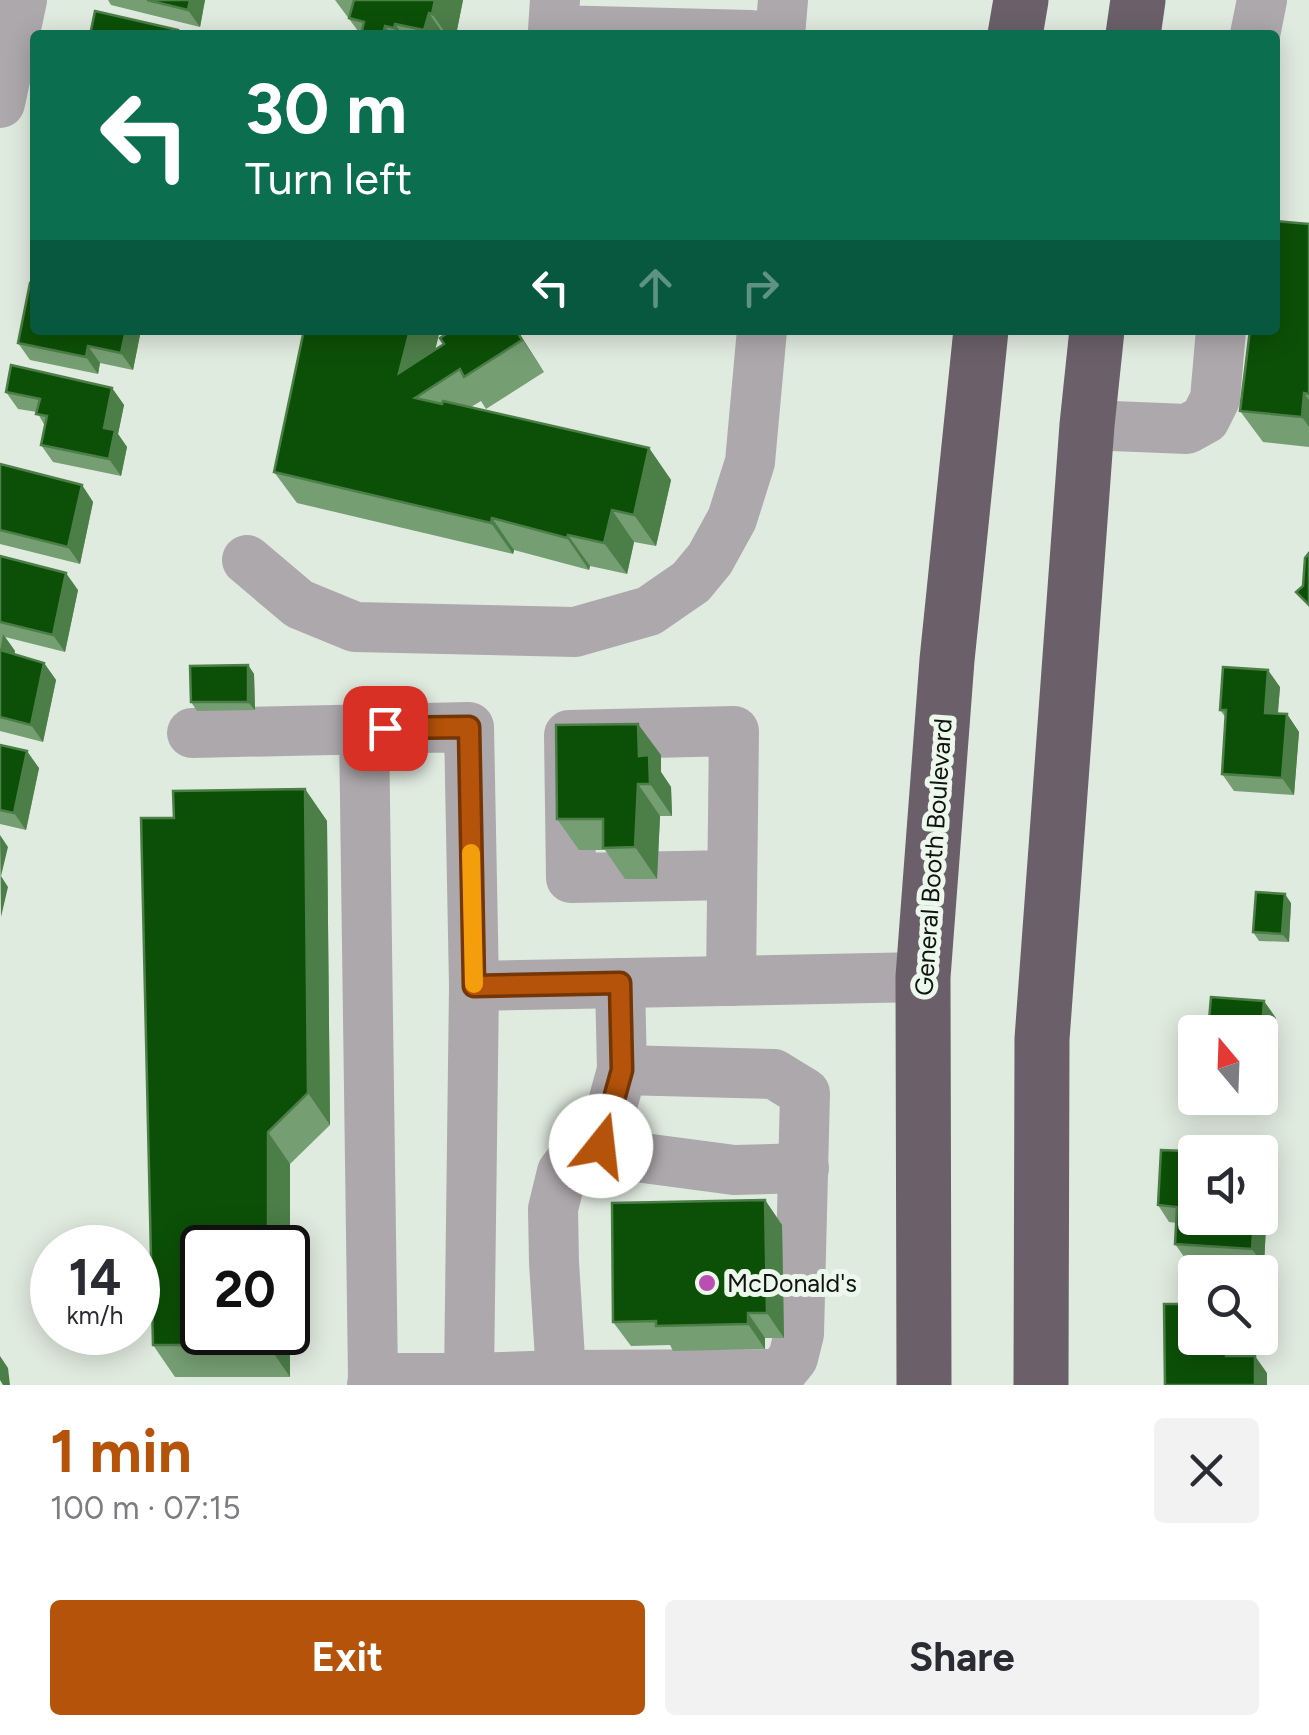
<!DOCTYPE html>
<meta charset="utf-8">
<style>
:root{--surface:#fff;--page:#f2f2f3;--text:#2b2b33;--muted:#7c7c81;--accent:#b45309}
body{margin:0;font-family:Figtree,sans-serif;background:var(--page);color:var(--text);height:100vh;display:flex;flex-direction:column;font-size:38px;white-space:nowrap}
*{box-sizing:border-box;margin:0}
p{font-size:32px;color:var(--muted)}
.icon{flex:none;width:55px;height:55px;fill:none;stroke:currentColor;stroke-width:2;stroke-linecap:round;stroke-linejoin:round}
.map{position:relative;height:1385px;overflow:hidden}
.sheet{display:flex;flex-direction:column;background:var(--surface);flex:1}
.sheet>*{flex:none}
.hud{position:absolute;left:30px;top:30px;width:1250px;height:305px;border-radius:10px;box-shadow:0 5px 25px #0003;background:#0b6e4f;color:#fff;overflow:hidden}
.needle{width:65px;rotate:341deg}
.buttons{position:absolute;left:1178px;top:1015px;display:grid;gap:20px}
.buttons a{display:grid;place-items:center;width:100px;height:100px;border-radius:10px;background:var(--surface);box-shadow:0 5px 25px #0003;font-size:50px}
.speed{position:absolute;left:30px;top:1225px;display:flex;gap:20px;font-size:50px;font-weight:700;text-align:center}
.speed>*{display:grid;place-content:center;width:130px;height:130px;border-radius:50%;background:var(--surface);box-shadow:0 5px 25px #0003;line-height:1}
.speed small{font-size:25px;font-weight:400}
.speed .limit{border:5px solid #111;border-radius:15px;background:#fff;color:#111}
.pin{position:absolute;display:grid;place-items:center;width:85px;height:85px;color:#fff;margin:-42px;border-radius:20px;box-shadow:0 5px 15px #0006}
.me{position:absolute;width:110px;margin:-55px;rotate:16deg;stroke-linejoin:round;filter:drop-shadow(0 0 8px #0008)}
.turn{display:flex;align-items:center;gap:35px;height:210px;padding:0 50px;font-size:45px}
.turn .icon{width:130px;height:130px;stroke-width:2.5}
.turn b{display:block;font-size:70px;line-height:85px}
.lanes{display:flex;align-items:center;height:95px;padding:0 50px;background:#0003;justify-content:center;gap:50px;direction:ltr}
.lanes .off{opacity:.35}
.round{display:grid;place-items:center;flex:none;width:105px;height:105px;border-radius:10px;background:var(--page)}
.overview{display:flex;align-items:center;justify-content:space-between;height:170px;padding:0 50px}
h1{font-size:60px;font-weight:700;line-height:75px;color:var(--accent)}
.primary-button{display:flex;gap:20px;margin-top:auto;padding:20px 50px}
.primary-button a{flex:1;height:115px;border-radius:10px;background:var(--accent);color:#fff;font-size:40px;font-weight:700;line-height:115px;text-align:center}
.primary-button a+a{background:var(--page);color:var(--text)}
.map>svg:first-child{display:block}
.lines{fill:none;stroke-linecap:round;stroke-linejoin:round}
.minor{stroke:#ada8ac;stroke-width:50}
.highway{stroke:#6b6069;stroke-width:55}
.wall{fill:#769e73}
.shaded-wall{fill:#4c7e48}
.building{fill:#0c5007;stroke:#4c7e48;stroke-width:2.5}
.route-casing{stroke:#753606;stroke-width:25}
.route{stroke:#b45309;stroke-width:18}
.slow{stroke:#f59e0b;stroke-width:18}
.poi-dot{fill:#b94fb0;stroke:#edf8ec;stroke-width:4}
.labels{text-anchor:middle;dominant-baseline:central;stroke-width:10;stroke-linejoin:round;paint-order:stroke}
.street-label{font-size:25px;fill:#101410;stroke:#edf8ec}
.poi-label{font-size:25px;fill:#101410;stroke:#edf8ec;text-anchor:start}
</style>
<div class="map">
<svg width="1309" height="1385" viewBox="0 0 1309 1385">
<rect width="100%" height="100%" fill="#e0ebdf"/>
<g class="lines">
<!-- minor -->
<g class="minor">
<path d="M 555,0 L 553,30 L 751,35"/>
<path d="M 780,35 L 783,0"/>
<path d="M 1255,35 L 1262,0"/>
<path d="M 0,103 L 22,0"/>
<path d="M 1087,425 L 1187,429 L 1205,419 L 1215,399 L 1221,330"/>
<path d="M 247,560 L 299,604 L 355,627 L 575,632 L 649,611 L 691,582 L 710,559 L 732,519 L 750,462 L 762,330"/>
<path d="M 364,729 L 373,1378"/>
<path d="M 192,733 L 469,727 L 474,986"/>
<path d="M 731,981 L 734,731 L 569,735 L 571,878 L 732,875"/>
<path d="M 601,1146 L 622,1070 L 620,983"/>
<path d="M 561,1375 L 554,1262 L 553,1209 L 562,1172 L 577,1153 L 601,1146 L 636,1157 L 734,1170 L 804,1168"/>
<path d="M 469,1378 L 561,1375 L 780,1374 L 793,1358 L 799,1334 L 805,1093 L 774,1074 L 622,1070"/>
<path d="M 372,1385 L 373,1378 L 469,1378 L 474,986 L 923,977"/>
</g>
<!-- highway -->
<g class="highway">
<path d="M 1015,35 L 1021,0"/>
<path d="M 1133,35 L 1138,0"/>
<path d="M 924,1385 L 923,977 L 947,660 L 981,330"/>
<path d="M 1041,1385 L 1042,1039 L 1087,425 L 1097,330"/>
</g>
</g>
<!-- wall -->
<g class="wall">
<path d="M 108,0 L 205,0 L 200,27 L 111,5 Z"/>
<path d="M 335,0 L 463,0 L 456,35 L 361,35 Z"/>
<path d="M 1309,224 L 1309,447 L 1263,442 L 1240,411 Z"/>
<path d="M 35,330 L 141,330 L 133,370 L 100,363 L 98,374 L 30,360 L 18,343 Z"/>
<path d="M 304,330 L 440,330 L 435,350 L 444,344 L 452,330 L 517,330 L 544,372 L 486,409 L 481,401 L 471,407 L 649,448 L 671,480 L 656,546 L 634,542 L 627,574 L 590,566 L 589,570 L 514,550 L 513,554 L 297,503 L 274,472 Z"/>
<path d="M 112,388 L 124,405 L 118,434 L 127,447 L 121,476 L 53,462 L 41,445 L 45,426 L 37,412 L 18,409 L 6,392 Z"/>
<path d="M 0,464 L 82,485 L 93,502 L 80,564 L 0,544 Z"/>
<path d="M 0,556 L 78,590 L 65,652 L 5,637 L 15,651 L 14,654 L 44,663 L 56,680 L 43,742 L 0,731 Z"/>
<path d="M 248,665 L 254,674 L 255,710 L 197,711 L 191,702 Z"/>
<path d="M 1280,687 L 1278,714 L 1287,714 L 1299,732 L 1294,795 L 1234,791 L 1222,774 L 1226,718 L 1220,710 Z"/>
<path d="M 0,745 L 39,768 L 26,830 L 0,824 Z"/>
<path d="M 661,755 L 661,772 L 671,787 L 672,816 L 660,816 L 657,879 L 625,879 L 605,850 L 579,850 L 557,819 Z"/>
<path d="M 305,789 L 327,821 L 330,1125 L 290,1164 L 290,1377 L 175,1377 L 153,1345 L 174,818 Z"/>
<path d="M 1291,903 L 1289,942 L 1259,941 L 1253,932 Z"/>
<path d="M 1276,1018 L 1272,1072 L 1276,1077 L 1273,1114 L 1216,1109 L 1208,1098 L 1260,1098 Z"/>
<path d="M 1186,1155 L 1260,1217 L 1266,1225 L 1264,1266 L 1187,1261 L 1175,1244 L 1176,1223 L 1169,1222 L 1158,1205 Z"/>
<path d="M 765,1200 L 782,1225 L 784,1338 L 765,1338 L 765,1349 L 673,1351 L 670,1345 L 631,1346 L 613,1322 Z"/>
</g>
<!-- shaded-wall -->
<g class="shaded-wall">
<path d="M 190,0 L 205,0 L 200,27 L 188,10 Z"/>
<path d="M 435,0 L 463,0 L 456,35 L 447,35 L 432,14 Z"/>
<path d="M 429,13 L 444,35 L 428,35 L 424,30 Z"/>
<path d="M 395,24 L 403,35 L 399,35 L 394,28 Z"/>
<path d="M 385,26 L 392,35 L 383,35 Z"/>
<path d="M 126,330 L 141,330 L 133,370 L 121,353 Z"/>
<path d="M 410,330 L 440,330 L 425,391 L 399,373 Z"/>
<path d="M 516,330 L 517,330 L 544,372 Z"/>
<path d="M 88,346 L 100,363 L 98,374 L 86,357 Z"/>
<path d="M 112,388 L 124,405 L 118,434 L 127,447 L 121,476 L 109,459 L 104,428 Z"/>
<path d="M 1304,393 L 1309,400 L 1309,427 L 1302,417 Z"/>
<path d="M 649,448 L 671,480 L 656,546 L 634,515 Z"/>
<path d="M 82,485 L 93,502 L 80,564 L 68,547 Z"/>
<path d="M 612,510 L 634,542 L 627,574 L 604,543 Z"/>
<path d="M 492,518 L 514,550 L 513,554 L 491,523 Z"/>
<path d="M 568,535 L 590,566 L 589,570 L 567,538 Z"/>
<path d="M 66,573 L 78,590 L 65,652 L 53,635 Z"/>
<path d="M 3,634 L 15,651 L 11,667 L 0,651 Z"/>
<path d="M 44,663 L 56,680 L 43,742 L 31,725 Z"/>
<path d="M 248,665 L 254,674 L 255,710 L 248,702 Z"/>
<path d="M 1268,670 L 1280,687 L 1276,730 L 1265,713 Z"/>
<path d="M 1287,714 L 1299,732 L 1294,795 L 1282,778 Z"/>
<path d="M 638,724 L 661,755 L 661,772 L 671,787 L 672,816 L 650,784 L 639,756 Z"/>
<path d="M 27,751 L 39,768 L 26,830 L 14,813 Z"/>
<path d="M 638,784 L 660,816 L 657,879 L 635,847 Z"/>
<path d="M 305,789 L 327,821 L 330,1125 L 308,1093 Z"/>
<path d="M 0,835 L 8,847 L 1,876 L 8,887 L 1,917 Z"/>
<path d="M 1285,894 L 1291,903 L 1289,942 L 1282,934 Z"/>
<path d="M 1264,1001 L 1276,1018 L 1272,1072 L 1276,1077 L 1273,1114 L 1261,1097 L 1260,1051 Z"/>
<path d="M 268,1132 L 290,1164 L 290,1377 L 268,1345 L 268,1332 L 288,1332 L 288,1248 L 268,1248 Z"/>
<path d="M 1260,1169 L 1262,1172 L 1261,1198 L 1260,1197 Z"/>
<path d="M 765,1200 L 782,1225 L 784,1338 L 767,1313 Z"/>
<path d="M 1260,1217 L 1266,1225 L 1264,1266 L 1252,1249 L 1254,1218 Z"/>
<path d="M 748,1313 L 765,1338 L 765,1349 L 748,1324 Z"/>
<path d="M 1226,1338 L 1238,1338 L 1238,1373 L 1226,1356 Z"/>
<path d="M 0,1356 L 8,1368 L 10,1385 L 3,1385 L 0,1380 Z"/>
<path d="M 1255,1356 L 1267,1373 L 1267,1385 L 1255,1385 Z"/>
</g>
<!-- building -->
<g class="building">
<path d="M 147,0 L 190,0 L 188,10 Z"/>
<path d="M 354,0 L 435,0 L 432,14 L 429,13 L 424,30 L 395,24 L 394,28 L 385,26 L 383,35 L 361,35 L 364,22 L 349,18 Z"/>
<path d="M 95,11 L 178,30 L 177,35 L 90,35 Z"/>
<path d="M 1275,221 L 1309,224 L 1309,394 L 1304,393 L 1302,417 L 1240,411 L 1250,330 L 1275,330 Z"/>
<path d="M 30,283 L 35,284 L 35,330 L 126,330 L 121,353 L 88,346 L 86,357 L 18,343 Z"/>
<path d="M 304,330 L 410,330 L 399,373 L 444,344 L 440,338 L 452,330 L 516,330 L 522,340 L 464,377 L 460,369 L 415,398 L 442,404 L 443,401 L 649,448 L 634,515 L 612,510 L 604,543 L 568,535 L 567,538 L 492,518 L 491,523 L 274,472 Z"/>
<path d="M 11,365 L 112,388 L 104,428 L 115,430 L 109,459 L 41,445 L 47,416 L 36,414 L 40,399 L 6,392 Z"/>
<path d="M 0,464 L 82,485 L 68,547 L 0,530 Z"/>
<path d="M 1309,553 L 1309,605 L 1296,592 L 1303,586 L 1305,558 Z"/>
<path d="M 0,556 L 66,573 L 53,635 L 0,622 Z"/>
<path d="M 0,650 L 44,663 L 31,725 L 0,717 Z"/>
<path d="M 248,665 L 248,702 L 191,702 L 190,666 Z"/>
<path d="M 1223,667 L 1268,670 L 1265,713 L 1287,714 L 1282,778 L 1222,774 L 1226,710 L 1220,710 Z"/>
<path d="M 638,724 L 639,756 L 649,755 L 650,784 L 638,784 L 635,847 L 603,848 L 603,819 L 557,819 L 556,725 Z"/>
<path d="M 0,745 L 27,751 L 14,813 L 0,810 Z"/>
<path d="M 305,789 L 308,1093 L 268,1132 L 268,1248 L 202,1248 L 202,1332 L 268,1332 L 268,1345 L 153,1345 L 141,818 L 174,818 L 173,791 Z"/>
<path d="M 1256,892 L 1285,894 L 1282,934 L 1253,932 Z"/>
<path d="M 1211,997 L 1264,1001 L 1260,1051 L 1260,1032 L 1208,1032 Z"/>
<path d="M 1260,1060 L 1264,1060 L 1261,1097 L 1260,1097 Z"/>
<path d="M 1161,1150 L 1184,1151 L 1184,1155 L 1195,1155 L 1195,1218 L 1254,1218 L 1252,1249 L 1175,1244 L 1177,1207 L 1158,1205 Z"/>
<path d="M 765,1200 L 767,1313 L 748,1313 L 748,1324 L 656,1326 L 656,1321 L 613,1322 L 612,1203 Z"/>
<path d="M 1164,1304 L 1195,1304 L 1195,1338 L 1226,1338 L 1226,1356 L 1255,1356 L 1255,1385 L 1165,1385 Z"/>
</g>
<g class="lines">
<!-- route casing -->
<g class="route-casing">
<path id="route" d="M 385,728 L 469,727 L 474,986 L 620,983 L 622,1070 L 601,1146"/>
</g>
<!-- route -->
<use href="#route" class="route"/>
<!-- slow -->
<path class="slow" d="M 471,853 L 474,984"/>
</g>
<!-- markers -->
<circle class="poi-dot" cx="707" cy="1283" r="10"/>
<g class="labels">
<!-- street labels -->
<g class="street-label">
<text transform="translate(933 857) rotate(-86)">General Booth Boulevard</text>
</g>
<!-- poi labels -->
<g class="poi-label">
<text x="727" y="1283">McDonald's</text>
</g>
</g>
</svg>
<div class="buttons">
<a><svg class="needle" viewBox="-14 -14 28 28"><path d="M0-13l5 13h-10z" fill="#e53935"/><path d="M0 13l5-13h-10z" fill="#7c7c81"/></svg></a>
<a><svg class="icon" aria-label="sound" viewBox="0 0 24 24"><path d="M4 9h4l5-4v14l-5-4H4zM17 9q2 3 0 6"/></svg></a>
<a><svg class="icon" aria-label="search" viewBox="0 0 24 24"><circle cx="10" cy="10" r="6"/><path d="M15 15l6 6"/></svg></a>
</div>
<div class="speed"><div>14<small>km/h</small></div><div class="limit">20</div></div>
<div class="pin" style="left:385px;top:728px;background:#d93025"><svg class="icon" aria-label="arrive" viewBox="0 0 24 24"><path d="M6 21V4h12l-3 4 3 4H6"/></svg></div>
<svg class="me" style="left:601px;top:1146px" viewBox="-20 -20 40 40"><circle r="19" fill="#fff"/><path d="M0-13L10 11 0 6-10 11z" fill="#b45309"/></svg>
<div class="hud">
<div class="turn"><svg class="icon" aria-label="left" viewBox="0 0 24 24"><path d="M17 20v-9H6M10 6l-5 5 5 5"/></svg><div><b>30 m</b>Turn left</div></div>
<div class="lanes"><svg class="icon" aria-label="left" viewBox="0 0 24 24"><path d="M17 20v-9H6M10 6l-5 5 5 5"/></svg><svg class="icon off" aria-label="ahead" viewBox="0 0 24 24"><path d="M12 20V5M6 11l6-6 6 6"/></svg><svg class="icon off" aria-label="right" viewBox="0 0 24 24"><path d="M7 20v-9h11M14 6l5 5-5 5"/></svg></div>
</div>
</div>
<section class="sheet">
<div class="overview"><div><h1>1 min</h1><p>100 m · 07:15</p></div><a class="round"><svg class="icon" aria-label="close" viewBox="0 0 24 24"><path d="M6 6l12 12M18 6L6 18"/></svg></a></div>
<div class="primary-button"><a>Exit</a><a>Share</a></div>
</section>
